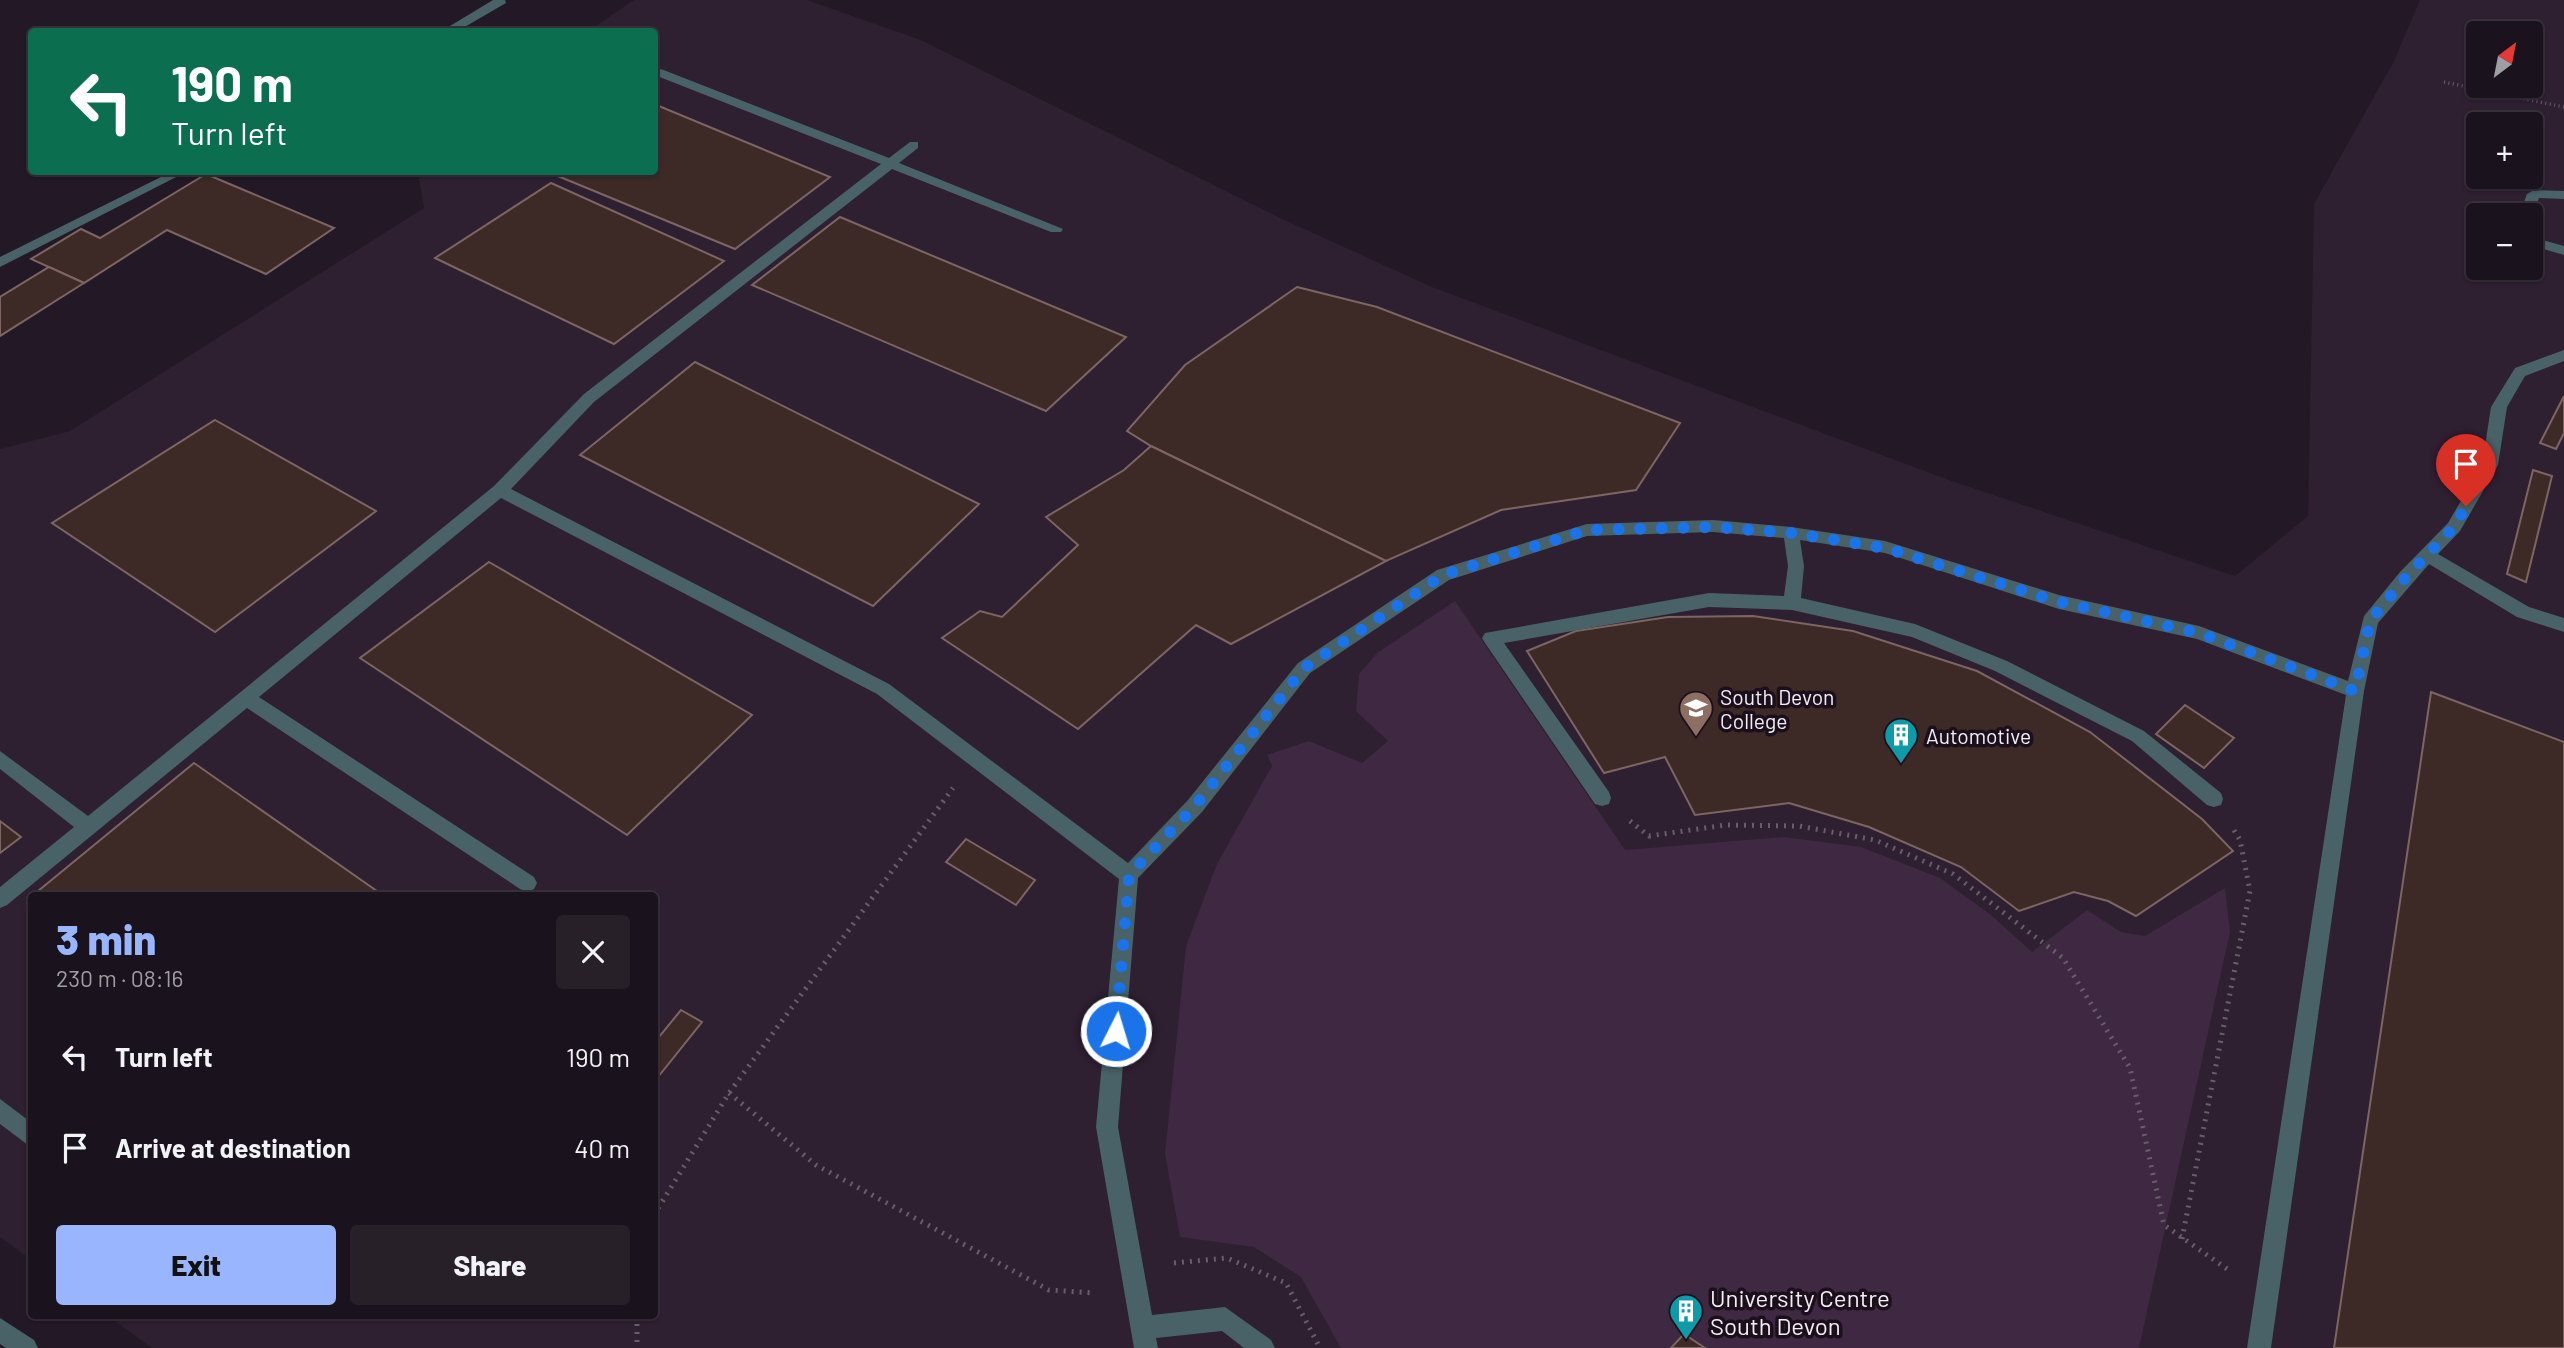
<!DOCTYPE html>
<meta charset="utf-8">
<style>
:root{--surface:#1a121c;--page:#272029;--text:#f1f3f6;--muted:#9f9ea3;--line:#38323b;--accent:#98b5fd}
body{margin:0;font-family:Barlow,sans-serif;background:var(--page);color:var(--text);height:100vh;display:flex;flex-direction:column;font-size:26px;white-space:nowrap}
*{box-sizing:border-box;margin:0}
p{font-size:23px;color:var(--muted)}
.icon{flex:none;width:38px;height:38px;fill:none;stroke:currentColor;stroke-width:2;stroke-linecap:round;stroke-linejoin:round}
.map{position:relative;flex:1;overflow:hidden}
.side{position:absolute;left:28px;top:892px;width:630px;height:427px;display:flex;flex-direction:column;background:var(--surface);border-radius:7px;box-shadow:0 2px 5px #0004,0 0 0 2px var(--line)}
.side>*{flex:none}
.top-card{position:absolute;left:28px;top:28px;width:630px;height:147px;border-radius:7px;box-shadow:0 2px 5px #0004,0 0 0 2px var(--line);background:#0b6e4f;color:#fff;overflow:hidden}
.needle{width:46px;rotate:32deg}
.buttons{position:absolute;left:2466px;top:21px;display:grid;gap:14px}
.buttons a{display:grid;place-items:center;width:77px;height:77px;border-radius:7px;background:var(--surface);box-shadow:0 2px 5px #0004,0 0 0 2px var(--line);font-size:35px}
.pin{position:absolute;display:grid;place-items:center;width:60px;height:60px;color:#fff;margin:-72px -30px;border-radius:50% 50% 50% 0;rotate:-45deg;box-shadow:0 0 7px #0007}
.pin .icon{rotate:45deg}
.me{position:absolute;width:77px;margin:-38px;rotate:5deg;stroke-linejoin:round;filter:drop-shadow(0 0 5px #0008)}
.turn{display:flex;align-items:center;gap:24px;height:147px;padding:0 28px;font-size:32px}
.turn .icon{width:91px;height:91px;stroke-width:2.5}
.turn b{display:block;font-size:49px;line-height:60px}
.round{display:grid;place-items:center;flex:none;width:74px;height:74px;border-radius:7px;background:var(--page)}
.overview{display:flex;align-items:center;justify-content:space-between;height:119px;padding:0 28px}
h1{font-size:42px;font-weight:800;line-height:52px;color:var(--accent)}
.cta{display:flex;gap:14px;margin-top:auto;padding:14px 28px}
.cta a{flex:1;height:80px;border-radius:7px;background:var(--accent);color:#111;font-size:28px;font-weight:800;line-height:80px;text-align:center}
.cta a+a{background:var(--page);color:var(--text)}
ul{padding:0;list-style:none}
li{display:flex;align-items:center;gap:21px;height:91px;padding:0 28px}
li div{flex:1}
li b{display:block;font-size:26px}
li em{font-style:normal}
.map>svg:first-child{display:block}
.built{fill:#2e1f31;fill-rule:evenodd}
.green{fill:#3e2842}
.building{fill:#3d2926;stroke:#7c6562;stroke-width:2}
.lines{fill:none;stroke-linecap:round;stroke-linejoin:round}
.path-far1{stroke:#685e6a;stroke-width:3.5;stroke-dasharray:1 3.5;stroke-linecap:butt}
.path{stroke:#685e6a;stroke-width:5;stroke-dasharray:2 6;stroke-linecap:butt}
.service{fill:#486267;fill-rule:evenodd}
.minor{fill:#486267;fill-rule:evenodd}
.route{stroke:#1a73e8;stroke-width:12;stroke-dasharray:0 21.6}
.labels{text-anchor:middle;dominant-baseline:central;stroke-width:7;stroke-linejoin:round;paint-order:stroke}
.poi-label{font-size:21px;fill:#f5edf6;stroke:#1a0f1b;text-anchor:start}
.near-poi-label{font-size:24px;fill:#f5edf6;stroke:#1a0f1b;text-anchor:start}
</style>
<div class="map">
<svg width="2564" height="1348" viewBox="0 0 2564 1348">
<rect width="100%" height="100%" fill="#231825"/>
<!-- built -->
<path class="built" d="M 634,0 L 807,0 L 921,40 L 1276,216 L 1432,287 L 1949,480 L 2235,576 L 2308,516 L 2314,204 L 2394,61 L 2420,0 L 2564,0 L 2564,1348 L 152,1348 L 108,1316 L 654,1316 L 654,896 L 32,896 L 31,1260 L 0,1237 L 0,449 L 70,431 L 424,208 L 418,172 L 654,172 L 654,32 L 588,31 ZM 2478,33 L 2530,33 L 2530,86 L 2478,86 ZM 2478,124 L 2530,124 L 2530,177 L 2478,177 ZM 2478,215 L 2530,215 L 2530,268 L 2478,268 Z"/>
<!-- green -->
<path class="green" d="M 1455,601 L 1625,850 L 1784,837 L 1861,847 L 1940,878 L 1991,915 L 2032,952 L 2087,910 L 2121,932 L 2145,936 L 2225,888 L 2230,932 L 2139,1348 L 1705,1348 L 1684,1334 L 1671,1348 L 1341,1348 L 1301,1277 L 1254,1247 L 1180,1237 L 1165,1154 L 1186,946 L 1217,864 L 1272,766 L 1267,755 L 1309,741 L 1362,763 L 1388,741 L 1356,711 L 1359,674 L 1377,653 Z"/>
<!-- building -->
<g class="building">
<path d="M 654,104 L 830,177 L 735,249 L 548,172 L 654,172 Z"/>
<path d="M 206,174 L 334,228 L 266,274 L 167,230 L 84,283 L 31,259 L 81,229 L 100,238 Z"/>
<path d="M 551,183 L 724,261 L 614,344 L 435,258 Z"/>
<path d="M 840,217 L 1126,337 L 1046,411 L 752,285 Z"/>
<path d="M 49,267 L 84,283 L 0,336 L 0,297 Z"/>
<path d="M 1297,287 L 1377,307 L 1680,423 L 1636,490 L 1501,510 L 1386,561 L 1151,446 L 1127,431 L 1185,365 Z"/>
<path d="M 695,362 L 979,504 L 873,606 L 580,455 Z"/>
<path d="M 2564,396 L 2564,433 L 2556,449 L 2540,443 Z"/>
<path d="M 215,420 L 376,511 L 215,632 L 52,523 Z"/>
<path d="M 1151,446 L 1386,561 L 1231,644 L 1196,625 L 1078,729 L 942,638 L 980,611 L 1002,617 L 1078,545 L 1046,517 L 1124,470 Z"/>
<path d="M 2533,470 L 2552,476 L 2526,582 L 2507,574 Z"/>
<path d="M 489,562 L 752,715 L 627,835 L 360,658 Z"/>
<path d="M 1753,616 L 1853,631 L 1977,671 L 2090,732 L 2202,819 L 2233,851 L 2136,916 L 2108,901 L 2074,892 L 2019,911 L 1961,867 L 1869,827 L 1789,803 L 1695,815 L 1665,757 L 1604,773 L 1527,651 L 1576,631 L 1668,617 Z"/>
<path d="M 2431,692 L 2564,742 L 2564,1348 L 2334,1348 Z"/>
<path d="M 2185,705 L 2234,738 L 2204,768 L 2156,734 Z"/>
<path d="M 194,763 L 384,896 L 32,896 Z"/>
<path d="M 0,821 L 21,837 L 0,853 Z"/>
<path d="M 966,839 L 1035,880 L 1016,905 L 946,862 Z"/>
<path d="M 681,1010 L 702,1022 L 654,1082 L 654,1043 Z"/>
<path d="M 1684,1334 L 1705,1348 L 1671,1348 Z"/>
</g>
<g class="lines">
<!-- path-far1 -->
<path class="path-far1" d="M 2444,82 L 2564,107"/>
<!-- path -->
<g class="path">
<path d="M 1630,821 L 1649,836 L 1726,825 L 1799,826 L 1875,840 L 1953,874 L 2063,958 L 2130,1068 L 2164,1225 L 2230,1271"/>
<path d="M 729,1093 L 816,1165 L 1049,1290 L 1094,1293"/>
<path d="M 654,1215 L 729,1093 L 953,788"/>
<path d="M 2182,1239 L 2250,891 L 2240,840 L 2232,827"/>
<path d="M 1174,1263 L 1227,1258 L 1286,1283 L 1320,1348"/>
<path d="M 637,1316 L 637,1348"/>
</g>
<!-- service -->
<g class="service">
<path d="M 493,0 L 505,0 L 506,3 L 456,32 L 440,32 Z"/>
<path d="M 661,69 L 889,158 L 910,142 L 918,142 L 918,148 L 899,163 L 1063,229 L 1061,232 L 1051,232 L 892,169 L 594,402 L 511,489 L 889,684 L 1128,863 L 1188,800 L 1298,663 L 1437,570 L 1587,524 L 1713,520 L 1791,527 L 1885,541 L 2059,595 L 2199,626 L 2348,681 L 2364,616 L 2400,572 L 2448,523 L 2482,465 L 2491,407 L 2515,368 L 2564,350 L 2564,361 L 2525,376 L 2507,407 L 2498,465 L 2460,531 L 2438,554 L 2529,607 L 2564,618 L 2564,632 L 2517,617 L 2429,564 L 2378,623 L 2364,691 L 2271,1348 L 2247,1348 L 2346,695 L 2197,639 L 2059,609 L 1885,553 L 1800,540 L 1804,566 L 1801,598 L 1915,624 L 2007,661 L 2144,731 L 2221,793 L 2223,799 L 2221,805 L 2214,807 L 2207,805 L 2132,741 L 1995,671 L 1912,637 L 1792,610 L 1709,607 L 1504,643 L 1609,792 L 1611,798 L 1609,804 L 1602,806 L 1595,804 L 1485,643 L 1482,638 L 1485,633 L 1709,593 L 1784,596 L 1788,566 L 1784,538 L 1713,532 L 1587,536 L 1449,580 L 1310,673 L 1202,812 L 1138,878 L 1118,1127 L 1152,1315 L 1225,1307 L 1271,1340 L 1275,1348 L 1244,1348 L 1222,1331 L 1156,1338 L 1158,1348 L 1134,1348 L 1096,1127 L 1119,879 L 877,694 L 501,498 L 259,697 L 534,877 L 537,883 L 534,889 L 527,892 L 520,889 L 247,708 L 7,905 L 0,908 L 0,887 L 74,827 L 0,769 L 0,751 L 88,816 L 494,486 L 584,394 L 881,164 L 657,76 L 655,73 Z"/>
<path d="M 171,172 L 186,172 L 0,267 L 0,257 Z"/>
<path d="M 2534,190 L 2564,191 L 2564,199 L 2539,198 L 2531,218 L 2530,215 L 2519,215 L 2527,194 Z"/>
<path d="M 2530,231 L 2535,232 L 2539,239 L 2564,246 L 2564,255 L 2530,245 Z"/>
<path d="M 0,1099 L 32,1123 L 32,1148 L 0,1124 Z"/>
</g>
<!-- minor -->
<path class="minor" d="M 0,1318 L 34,1340 L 38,1348 L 6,1348 L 0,1344 Z"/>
</g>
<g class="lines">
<!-- route -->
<path class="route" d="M 1116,1031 L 1129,875 L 1195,806 L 1304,668 L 1443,575 L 1587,530 L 1713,527 L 1791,533 L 1885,548 L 2059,602 L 2199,633 L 2355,691 L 2370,621 L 2406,577 L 2454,527 L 2466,506"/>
</g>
<!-- icons -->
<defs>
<g id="university-pin" transform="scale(1.75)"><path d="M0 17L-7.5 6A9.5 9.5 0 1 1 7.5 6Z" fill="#8d6e63" stroke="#1a0f1b"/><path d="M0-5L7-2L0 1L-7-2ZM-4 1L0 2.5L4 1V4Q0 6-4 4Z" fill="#fff"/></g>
<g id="building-pin" transform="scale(1.75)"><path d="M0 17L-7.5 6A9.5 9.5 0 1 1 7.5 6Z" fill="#0f9aa8" stroke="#1a0f1b"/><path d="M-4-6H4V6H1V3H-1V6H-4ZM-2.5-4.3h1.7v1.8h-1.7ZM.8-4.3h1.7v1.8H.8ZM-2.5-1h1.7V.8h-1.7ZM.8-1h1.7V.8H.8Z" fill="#fff"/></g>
</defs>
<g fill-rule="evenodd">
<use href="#university-pin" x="1696" y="708"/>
<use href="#building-pin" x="1901" y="735"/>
<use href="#building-pin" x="1686" y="1311"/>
</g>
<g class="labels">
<!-- poi labels -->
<g class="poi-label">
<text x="1720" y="696">South Devon<tspan x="1720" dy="24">College</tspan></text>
<text x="1926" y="735">Automotive</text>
</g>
<!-- near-poi labels -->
<g class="near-poi-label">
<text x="1710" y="1297">University Centre<tspan x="1710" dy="28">South Devon</tspan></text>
</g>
</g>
</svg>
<div class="buttons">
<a><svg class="needle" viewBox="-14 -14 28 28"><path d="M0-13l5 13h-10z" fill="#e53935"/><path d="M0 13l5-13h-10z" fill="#9f9ea3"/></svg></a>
<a>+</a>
<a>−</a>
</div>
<div class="pin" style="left:2466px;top:506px;background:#d93025"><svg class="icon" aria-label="arrive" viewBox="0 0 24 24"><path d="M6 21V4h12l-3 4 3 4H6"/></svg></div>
<svg class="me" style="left:1116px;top:1031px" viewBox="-20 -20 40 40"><circle r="17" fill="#1a73e8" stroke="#fff" stroke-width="3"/><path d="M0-11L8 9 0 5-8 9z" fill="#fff"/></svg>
<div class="top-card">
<div class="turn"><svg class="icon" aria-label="left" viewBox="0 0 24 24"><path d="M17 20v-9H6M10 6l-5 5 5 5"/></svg><div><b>190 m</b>Turn left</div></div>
</div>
<section class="side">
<div class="overview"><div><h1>3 min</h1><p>230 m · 08:16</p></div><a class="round"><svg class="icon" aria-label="close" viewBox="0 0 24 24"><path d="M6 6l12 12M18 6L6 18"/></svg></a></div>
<ul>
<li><svg class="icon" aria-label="left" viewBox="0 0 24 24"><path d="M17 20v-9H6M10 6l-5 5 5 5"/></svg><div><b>Turn left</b></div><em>190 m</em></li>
<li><svg class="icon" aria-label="arrive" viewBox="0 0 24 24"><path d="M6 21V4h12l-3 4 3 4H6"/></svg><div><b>Arrive at destination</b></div><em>40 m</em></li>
</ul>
<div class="cta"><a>Exit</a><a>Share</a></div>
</section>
</div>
